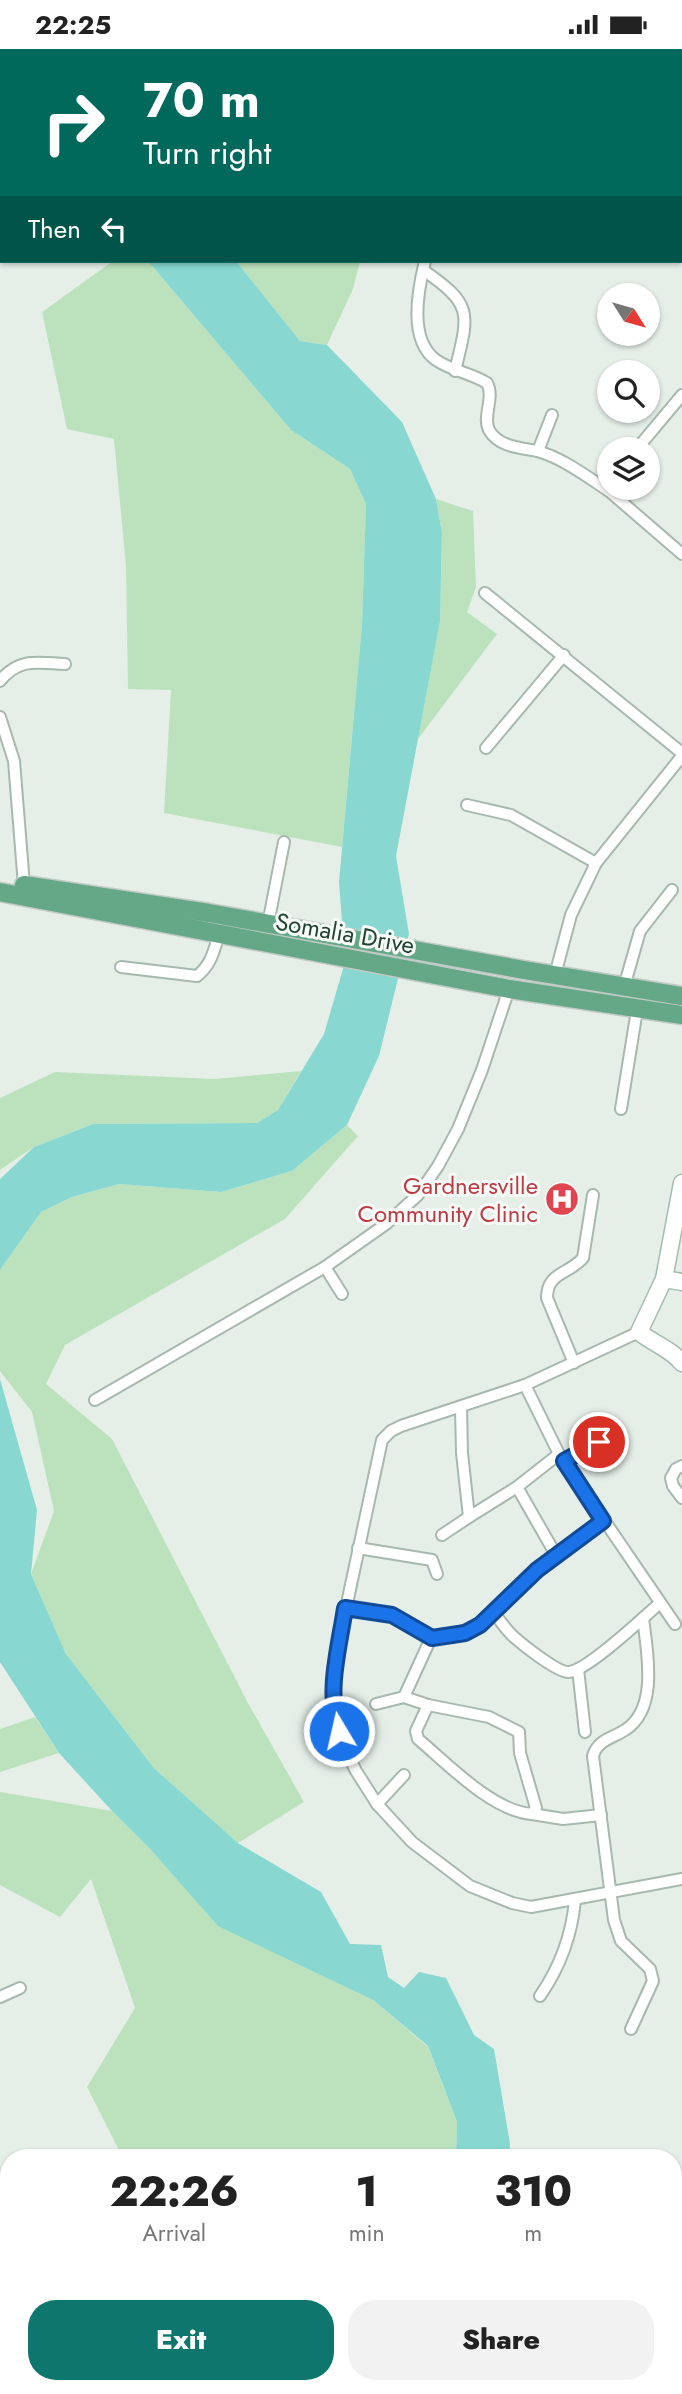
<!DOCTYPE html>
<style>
:root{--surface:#fff;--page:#f2f2f2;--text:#222;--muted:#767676;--accent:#0f766e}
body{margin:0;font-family:Jost,sans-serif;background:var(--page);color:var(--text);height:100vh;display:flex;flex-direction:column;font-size:26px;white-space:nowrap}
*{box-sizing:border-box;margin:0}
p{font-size:23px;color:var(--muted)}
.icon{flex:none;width:38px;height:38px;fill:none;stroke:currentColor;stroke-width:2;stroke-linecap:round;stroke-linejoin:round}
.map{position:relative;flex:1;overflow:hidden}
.details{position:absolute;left:0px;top:2100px;width:682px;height:245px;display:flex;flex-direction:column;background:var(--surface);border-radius:28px 28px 0 0;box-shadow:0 2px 5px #0004}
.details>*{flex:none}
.guide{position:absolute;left:0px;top:0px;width:682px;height:214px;box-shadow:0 2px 5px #0004;background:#00695c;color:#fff;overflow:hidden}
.needle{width:46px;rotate:127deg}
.tools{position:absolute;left:597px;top:234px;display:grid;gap:14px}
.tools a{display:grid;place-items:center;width:63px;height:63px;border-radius:50%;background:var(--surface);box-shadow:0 2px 5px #0004;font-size:35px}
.pin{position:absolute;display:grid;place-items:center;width:60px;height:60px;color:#fff;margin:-30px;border:4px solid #fff;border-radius:50%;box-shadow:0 2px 7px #0007}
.me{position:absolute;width:77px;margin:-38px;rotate:351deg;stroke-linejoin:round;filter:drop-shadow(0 0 5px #0008)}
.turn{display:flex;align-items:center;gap:24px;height:147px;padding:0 28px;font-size:32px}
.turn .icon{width:91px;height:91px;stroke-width:2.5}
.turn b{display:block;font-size:49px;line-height:60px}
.then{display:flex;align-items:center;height:66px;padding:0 28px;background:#0003;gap:14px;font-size:26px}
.eta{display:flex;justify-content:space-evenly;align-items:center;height:119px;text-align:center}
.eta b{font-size:42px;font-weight:800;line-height:49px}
.button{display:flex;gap:14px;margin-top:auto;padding:14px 28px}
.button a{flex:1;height:80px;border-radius:28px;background:var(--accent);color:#fff;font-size:28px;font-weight:800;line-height:80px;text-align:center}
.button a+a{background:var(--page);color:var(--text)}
.status{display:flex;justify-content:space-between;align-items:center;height:49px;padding:0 35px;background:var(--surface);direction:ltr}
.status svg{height:19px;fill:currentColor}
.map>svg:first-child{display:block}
.green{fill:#bce2bd}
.water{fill:#88d8d1}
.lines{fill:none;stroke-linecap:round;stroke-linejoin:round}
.street-casing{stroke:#a7b8ae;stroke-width:14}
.secondary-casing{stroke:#a2bcad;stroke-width:19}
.primary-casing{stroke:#c1cac6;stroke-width:21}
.street{stroke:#fff;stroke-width:10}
.secondary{stroke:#fff;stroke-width:16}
.primary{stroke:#65a887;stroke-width:18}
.route-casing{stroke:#114b97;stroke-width:18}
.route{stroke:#1a73e8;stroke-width:12}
.labels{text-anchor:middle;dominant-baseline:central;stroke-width:6;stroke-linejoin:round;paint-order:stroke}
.street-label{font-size:24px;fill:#224332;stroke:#f6fbf7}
.health-label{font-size:24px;fill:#be3a42;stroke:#f6fbf7;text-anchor:end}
</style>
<div class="status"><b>22:25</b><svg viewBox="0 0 49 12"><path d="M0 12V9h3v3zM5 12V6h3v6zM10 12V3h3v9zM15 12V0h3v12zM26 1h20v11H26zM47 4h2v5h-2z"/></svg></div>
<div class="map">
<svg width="682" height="2345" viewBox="0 0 682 2345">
<rect width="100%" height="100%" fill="#e5efe8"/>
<!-- green -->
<g class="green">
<path d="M 153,0 L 371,0 L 372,2 L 152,2 Z"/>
<path d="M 526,0 L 682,0 L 682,29 L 681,2 Z"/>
<path d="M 113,212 L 148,212 L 291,381 L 350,420 L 366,455 L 362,575 L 342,798 L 164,764 L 171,641 L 128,640 L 126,517 L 114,390 L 67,380 L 42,263 Z"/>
<path d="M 236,212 L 360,212 L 353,240 L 327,296 L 300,292 Z"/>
<path d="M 436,450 L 473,462 L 476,538 L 467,563 L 497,585 L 418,690 L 440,573 L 442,484 Z"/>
<path d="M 301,1022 L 278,1061 L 257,1074 L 93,1075 L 34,1098 L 0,1121 L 0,1049 L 55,1023 L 214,1030 Z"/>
<path d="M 347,1076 L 358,1087 L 285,1170 L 65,1296 L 46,1335 L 112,1390 L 248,1654 L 304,1753 L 238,1794 L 154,1719 L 66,1605 L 31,1525 L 54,1462 L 32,1363 L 0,1322 L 0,1221 L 41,1163 L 72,1148 L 119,1135 L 221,1143 L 292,1122 Z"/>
<path d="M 35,1668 L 59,1704 L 0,1723 L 0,1680 Z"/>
<path d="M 0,1743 L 112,1762 L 151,1801 L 218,1876 L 373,1951 L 428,1998 L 457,2073 L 456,2109 L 123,2109 L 87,2038 L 135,1959 L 91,1830 L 60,1868 L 0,1836 Z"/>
<path d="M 674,2235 L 682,2240 L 682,2299 L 674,2305 Z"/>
<path d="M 256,2336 L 335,2336 L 329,2345 L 252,2345 Z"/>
<path d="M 430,2336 L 635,2336 L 624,2345 L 426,2345 Z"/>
</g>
<!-- water -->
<g class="water">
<path d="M 148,212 L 236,212 L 300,292 L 327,296 L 402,373 L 436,450 L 442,484 L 440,573 L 396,807 L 409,885 L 379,1007 L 347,1076 L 292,1122 L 221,1143 L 119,1135 L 72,1148 L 41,1163 L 0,1221 L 0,1130 L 34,1098 L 93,1075 L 257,1074 L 278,1061 L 324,985 L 345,913 L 339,833 L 362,575 L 366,455 L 350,420 L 291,381 Z"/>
<path d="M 0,1330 L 37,1461 L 31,1525 L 66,1605 L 154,1719 L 238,1794 L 321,1843 L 350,1895 L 381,1896 L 388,1928 L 404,1939 L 419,1923 L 446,1929 L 474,1986 L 494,2000 L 510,2095 L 509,2109 L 456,2109 L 457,2073 L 428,1997 L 373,1951 L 218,1877 L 151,1801 L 112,1762 L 59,1704 L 0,1613 Z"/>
<path d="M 335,2336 L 407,2336 L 403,2345 L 329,2345 Z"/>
</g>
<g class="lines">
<!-- street casing -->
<g class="street-casing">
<g id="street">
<path d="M 0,180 L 2,179"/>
<path d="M 425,212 C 418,241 408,291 436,311 C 452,322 471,324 487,334 C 495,349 482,367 489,381 C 498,398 522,399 537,402 C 561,408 589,429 609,442"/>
<path d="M 423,221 C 474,256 469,264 455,322"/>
<path d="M 636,401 L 682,346"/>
<path d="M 538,402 L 552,366"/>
<path d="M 610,439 L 609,442 L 682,505"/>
<path d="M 485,544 L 682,704"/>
<path d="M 0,632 C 19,608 38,614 65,615"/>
<path d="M 0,668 L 14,712 L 24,836"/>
<path d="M 486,699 L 564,606"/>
<path d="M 467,756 L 511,766 L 596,814"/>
<path d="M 268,875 L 284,793"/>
<path d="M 121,918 L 197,927 C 211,916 214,902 219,885"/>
<path d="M 555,926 L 571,866 L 596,814 L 682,707"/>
<path d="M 624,938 L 640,882 L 672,841"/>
<path d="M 621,1060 L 637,961"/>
<path d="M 325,1218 L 342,1245"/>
<path d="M 639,1283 L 525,1336 L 401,1377 L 391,1382 L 382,1391 L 346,1559 L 336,1617 L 334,1666 L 346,1702 L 356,1722 L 377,1755 L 412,1793 L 470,1837 L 512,1854 L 531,1858 L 682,1830"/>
<path d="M 574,1314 L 547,1249 C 547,1223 568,1226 583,1209 L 593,1146"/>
<path d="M 525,1336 L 559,1405 L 675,1575"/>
<path d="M 95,1351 L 325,1218 L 386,1175 L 418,1146 L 438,1117 L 458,1080 L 482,1021 L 509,940"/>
<path d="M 461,1358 L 462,1404 L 469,1468 L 517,1438 L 559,1405"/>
<path d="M 564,1412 L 617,1383"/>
<path d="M 682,1417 L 676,1420 L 671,1429 L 673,1437 L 682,1449"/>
<path d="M 517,1438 L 556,1506"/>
<path d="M 442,1486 L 469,1468"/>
<path d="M 358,1499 L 432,1511 L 437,1525"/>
<path d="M 346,1559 L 392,1566 L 431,1589 L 404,1648 L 376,1655"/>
<path d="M 493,1563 C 500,1571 506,1581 514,1588 C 523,1596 558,1624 569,1623 C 587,1622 644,1568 660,1554"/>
<path d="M 431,1589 C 488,1585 498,1553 537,1520 C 558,1503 581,1488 603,1472"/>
<path d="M 578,1620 L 585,1683"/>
<path d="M 404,1648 L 428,1656"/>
<path d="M 428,1656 L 489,1668 L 519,1683 L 520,1704 L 536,1759 L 532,1765 C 492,1762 448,1715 418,1690 L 416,1682 Z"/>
<path d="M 377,1755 L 404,1726"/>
<path d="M 532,1765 L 563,1770 L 601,1766"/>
<path d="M 540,1947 C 560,1918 572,1885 575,1851"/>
<path d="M 0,1948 L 20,1939"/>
<path d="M 631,1980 L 653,1932 L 650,1920 L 621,1892 L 614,1871 L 593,1707 C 597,1691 613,1689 625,1681 C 659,1660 647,1602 643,1569"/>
</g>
</g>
<!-- secondary casing -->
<g class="secondary-casing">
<g id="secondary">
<path d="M 682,1134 L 664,1230 L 639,1283 C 654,1295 671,1300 682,1314"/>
<path d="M 664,1230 L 682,1233"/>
</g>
</g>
<!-- primary casing -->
<g class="primary-casing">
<g id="primary">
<path d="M 24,836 L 209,864 L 524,921 L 682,947"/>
<path d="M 0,843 L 509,940 L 682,966"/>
</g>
</g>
<!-- street -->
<use href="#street" class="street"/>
<!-- secondary -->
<use href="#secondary" class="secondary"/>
<!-- primary -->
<use href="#primary" class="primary"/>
</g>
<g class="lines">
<!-- route casing -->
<g class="route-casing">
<path id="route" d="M 339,1682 C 326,1643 339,1599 345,1559 L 392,1566 L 432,1589 L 465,1584 L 480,1576 L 537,1521 L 603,1472 L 564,1412 L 599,1393"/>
</g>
<!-- route -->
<use href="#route" class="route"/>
</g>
<!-- icons -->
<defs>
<g id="hospital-disc" transform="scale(1.75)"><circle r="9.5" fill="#e0444e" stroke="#f6fbf7"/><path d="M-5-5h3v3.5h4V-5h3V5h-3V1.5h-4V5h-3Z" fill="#fff"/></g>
</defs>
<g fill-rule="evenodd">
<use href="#hospital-disc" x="562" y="1150"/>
</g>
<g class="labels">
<!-- street labels -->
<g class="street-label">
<text transform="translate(345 884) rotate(10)">Somalia Drive</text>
</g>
<!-- health labels -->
<g class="health-label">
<text x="538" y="1136">Gardnersville<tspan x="538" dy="28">Community Clinic</tspan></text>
</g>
</g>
</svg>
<div class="tools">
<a><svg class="needle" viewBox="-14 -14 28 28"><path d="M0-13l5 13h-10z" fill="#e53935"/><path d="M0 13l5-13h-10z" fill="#767676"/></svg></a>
<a><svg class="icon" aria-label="search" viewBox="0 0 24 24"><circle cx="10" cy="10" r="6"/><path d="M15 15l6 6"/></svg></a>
<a><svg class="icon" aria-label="layers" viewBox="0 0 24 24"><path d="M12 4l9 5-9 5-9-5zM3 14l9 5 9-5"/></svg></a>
</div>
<div class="pin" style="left:599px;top:1393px;background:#d93025"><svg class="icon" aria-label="arrive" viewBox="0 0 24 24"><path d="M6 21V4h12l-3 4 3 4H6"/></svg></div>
<svg class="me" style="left:339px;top:1682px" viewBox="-20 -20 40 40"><circle r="17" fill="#1a73e8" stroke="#fff" stroke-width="3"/><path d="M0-11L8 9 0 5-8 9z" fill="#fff"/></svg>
<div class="guide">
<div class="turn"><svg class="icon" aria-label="right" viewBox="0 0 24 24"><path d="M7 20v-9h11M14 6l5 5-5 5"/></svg><div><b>70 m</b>Turn right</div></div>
<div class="then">Then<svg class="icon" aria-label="left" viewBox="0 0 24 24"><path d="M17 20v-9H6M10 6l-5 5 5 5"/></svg></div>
</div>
<section class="details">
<div class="eta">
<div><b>22:26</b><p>Arrival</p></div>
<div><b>1</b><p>min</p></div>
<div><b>310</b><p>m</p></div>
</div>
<div class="button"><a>Exit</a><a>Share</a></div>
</section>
</div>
